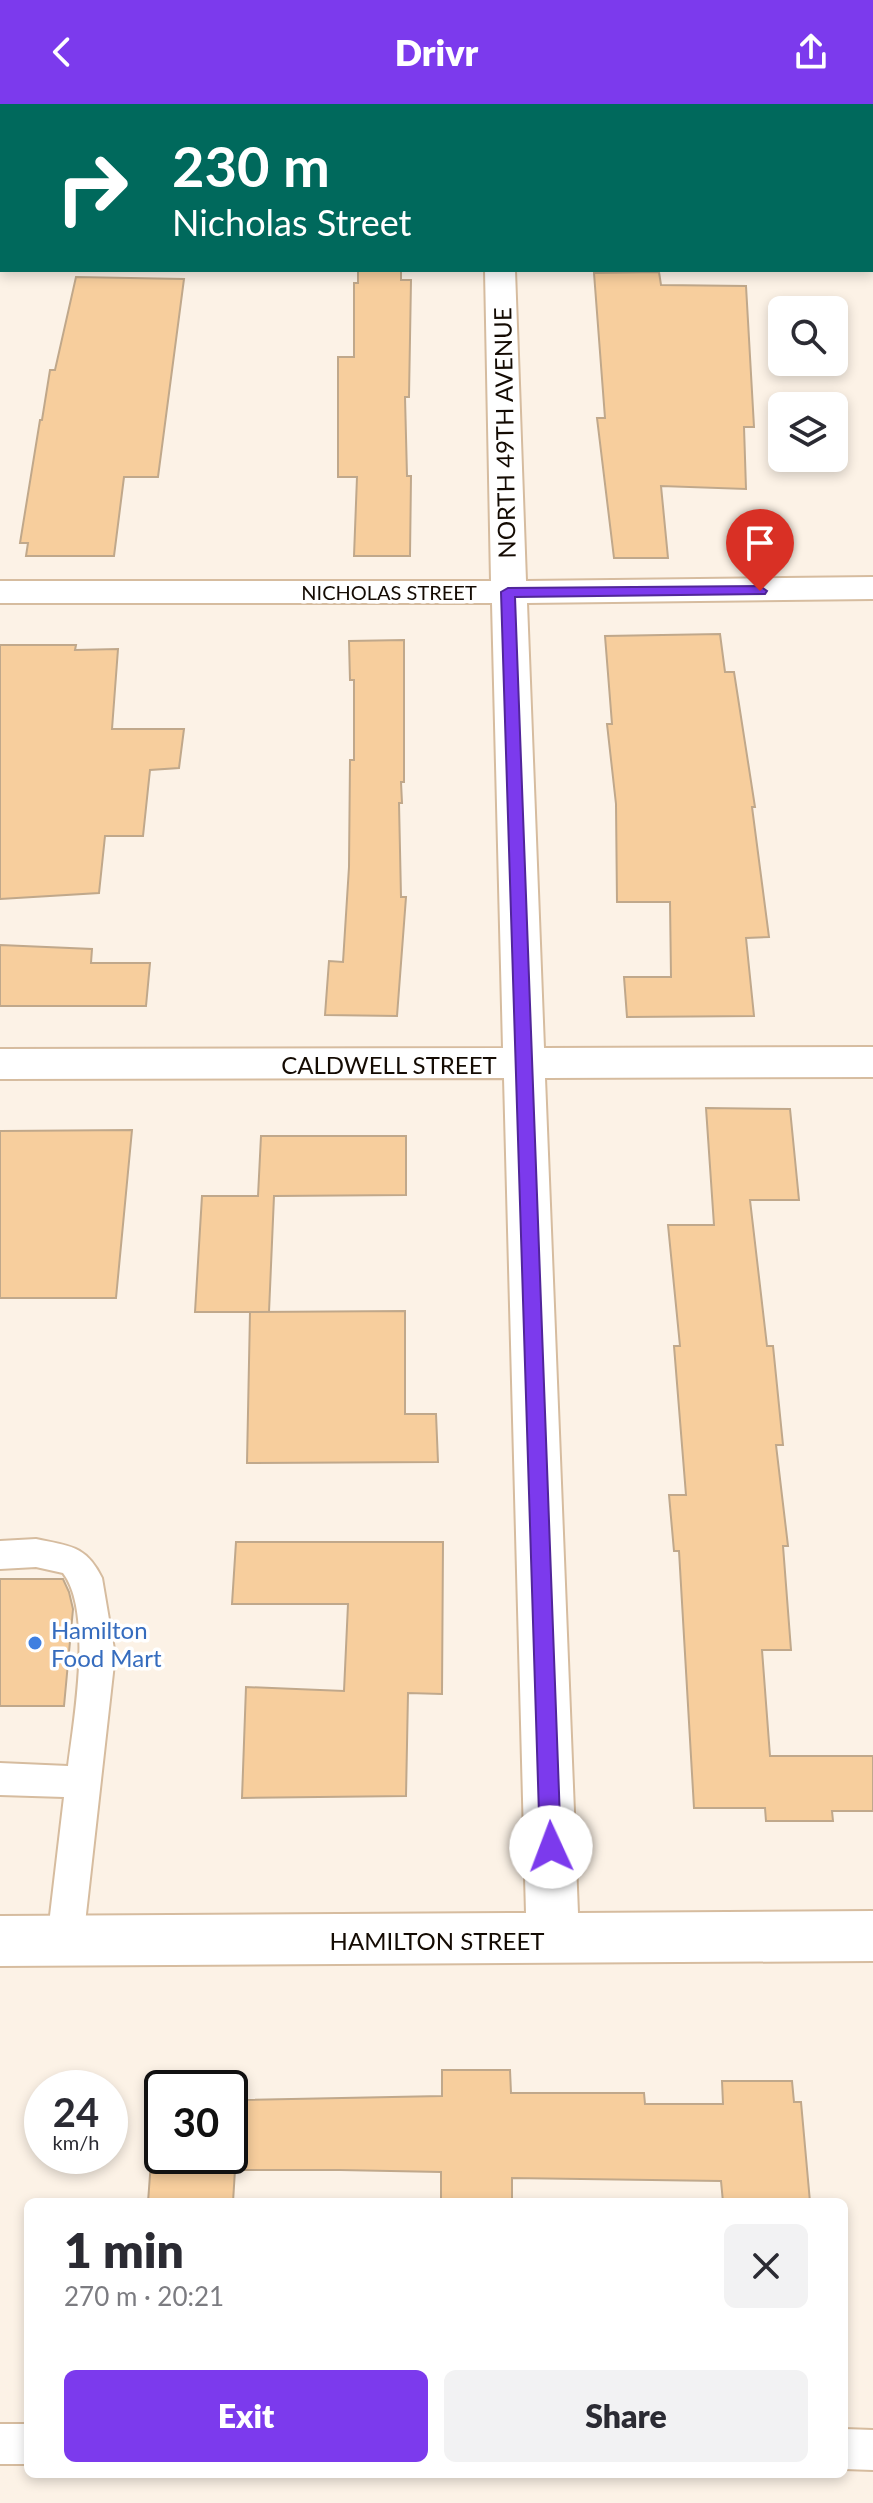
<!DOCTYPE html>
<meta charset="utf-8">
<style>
:root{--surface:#fff;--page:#f2f2f3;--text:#2b2b33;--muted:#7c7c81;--accent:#7c3aed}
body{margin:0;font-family:Lato,sans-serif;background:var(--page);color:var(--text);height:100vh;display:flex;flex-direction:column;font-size:30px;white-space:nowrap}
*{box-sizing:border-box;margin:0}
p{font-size:26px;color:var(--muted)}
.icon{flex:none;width:44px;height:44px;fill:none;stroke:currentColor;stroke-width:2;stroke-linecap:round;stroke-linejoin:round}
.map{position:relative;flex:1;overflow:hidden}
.sheet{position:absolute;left:24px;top:2094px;width:824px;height:280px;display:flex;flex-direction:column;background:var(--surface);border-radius:12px;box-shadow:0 4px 12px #0003}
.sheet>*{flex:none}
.top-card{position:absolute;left:0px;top:0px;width:874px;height:168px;box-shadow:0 4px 12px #0003;background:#00695c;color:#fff;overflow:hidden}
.tools{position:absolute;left:768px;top:192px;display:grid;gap:16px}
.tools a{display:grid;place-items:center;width:80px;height:80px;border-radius:12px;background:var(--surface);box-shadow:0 4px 12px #0003;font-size:40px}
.speed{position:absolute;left:24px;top:1966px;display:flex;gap:16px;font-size:40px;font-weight:700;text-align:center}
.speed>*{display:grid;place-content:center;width:104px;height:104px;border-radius:50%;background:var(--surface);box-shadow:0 4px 12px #0003;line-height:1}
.speed small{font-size:20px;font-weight:400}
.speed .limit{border:4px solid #111;border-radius:12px;background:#fff;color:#111}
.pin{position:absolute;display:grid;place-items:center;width:68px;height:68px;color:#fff;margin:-82px -34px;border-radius:50% 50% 50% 0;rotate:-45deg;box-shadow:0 0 8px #0007}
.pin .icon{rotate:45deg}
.me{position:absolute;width:88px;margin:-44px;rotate:358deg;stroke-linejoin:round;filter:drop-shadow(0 0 6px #0008)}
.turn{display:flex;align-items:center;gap:28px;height:168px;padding:0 40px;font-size:36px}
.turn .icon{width:104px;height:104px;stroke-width:2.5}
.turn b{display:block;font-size:56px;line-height:68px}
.round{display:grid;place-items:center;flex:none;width:84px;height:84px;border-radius:12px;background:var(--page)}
.headline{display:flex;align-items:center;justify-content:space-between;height:136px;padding:0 40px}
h1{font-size:48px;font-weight:800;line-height:60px}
.action{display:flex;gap:16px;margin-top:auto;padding:16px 40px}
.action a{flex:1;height:92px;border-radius:12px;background:var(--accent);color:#fff;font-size:32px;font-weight:800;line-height:92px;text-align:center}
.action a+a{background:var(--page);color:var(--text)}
header{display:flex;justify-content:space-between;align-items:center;height:104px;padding:0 40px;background:var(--accent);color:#fff;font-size:36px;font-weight:800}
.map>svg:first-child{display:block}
.building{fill:#f7ce9d;stroke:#c0a88b;stroke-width:2}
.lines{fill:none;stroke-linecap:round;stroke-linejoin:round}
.service-casing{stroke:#d6bc9f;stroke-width:4}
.minor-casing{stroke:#d6bc9f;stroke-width:4}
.service{fill:#fff;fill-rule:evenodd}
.minor{fill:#fff;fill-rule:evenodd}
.route{fill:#7c3aed;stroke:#51269a;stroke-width:2}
.shop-dot{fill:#3f7fe0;stroke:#fff;stroke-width:3}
.labels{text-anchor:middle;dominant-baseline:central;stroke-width:7;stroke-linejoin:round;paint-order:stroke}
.far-street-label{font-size:20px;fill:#140b03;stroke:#fff}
.street-label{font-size:24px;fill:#140b03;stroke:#fff}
.shop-label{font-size:24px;fill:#366cbe;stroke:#fff;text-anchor:start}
</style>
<header><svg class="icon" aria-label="back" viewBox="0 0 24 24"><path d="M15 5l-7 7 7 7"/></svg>Drivr<svg class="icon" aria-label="share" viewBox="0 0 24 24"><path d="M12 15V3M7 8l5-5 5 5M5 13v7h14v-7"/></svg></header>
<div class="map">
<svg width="873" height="2399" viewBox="0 0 873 2399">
<rect width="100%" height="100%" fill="#fcf2e6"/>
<!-- building -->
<g class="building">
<path d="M 358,166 L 401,166 L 401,176 L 411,176 L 409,293 L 405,293 L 407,372 L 411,372 L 410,452 L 354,452 L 357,373 L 338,373 L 338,253 L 354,253 L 354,179 L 358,179 Z"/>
<path d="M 659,168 L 661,181 L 746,182 L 754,323 L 744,323 L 746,385 L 661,382 L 668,454 L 614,454 L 597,314 L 605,314 L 594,169 Z"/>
<path d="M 76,173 L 184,175 L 158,373 L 124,373 L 114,452 L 26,452 L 28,439 L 20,439 L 40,316 L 42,316 L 50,266 L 55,266 Z"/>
<path d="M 720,530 L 725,568 L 734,568 L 755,703 L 752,703 L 769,833 L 746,834 L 754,912 L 627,913 L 624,873 L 671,873 L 670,798 L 617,798 L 616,700 L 607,620 L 612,620 L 605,532 Z"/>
<path d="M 404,536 L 404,678 L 401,678 L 402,699 L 399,699 L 401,793 L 406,793 L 397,912 L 325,911 L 329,857 L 343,858 L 349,763 L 350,656 L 354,656 L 354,576 L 350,576 L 349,537 Z"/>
<path d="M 0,541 L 76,541 L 75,546 L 118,545 L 112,625 L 184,625 L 179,664 L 150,666 L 143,732 L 105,732 L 99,789 L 0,795 Z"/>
<path d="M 0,841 L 92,845 L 91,859 L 150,859 L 146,902 L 0,902 Z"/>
<path d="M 706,1004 L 790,1005 L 799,1096 L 750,1096 L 767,1242 L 773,1242 L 783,1341 L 776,1341 L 788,1442 L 783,1442 L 791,1546 L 762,1546 L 770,1652 L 873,1652 L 873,1707 L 832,1707 L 833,1717 L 766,1717 L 765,1704 L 694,1704 L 679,1447 L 674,1447 L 669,1391 L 686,1391 L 674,1242 L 680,1242 L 668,1121 L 714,1121 Z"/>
<path d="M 132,1026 L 116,1194 L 0,1194 L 0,1027 Z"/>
<path d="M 261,1032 L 406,1032 L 406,1091 L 274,1092 L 269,1208 L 195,1208 L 202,1092 L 258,1092 Z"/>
<path d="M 405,1207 L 405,1310 L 436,1310 L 438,1358 L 247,1359 L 250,1208 Z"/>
<path d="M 236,1438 L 443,1438 L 442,1590 L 408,1589 L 406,1692 L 242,1694 L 246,1583 L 344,1587 L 348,1500 L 232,1500 Z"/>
<path d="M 0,1475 L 63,1475 L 69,1488 L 73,1505 L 64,1602 L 0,1602 Z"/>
<path d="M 442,1966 L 510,1966 L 511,1989 L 644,1989 L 645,2000 L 723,2000 L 722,1977 L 792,1977 L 794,1998 L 801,1998 L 810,2098 L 723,2098 L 721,2077 L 512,2074 L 512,2098 L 441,2098 L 441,2068 L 340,2066 L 235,2066 L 233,2098 L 148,2098 L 156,1991 L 162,1991 L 162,2052 L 230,2052 L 230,1992 L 239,1992 L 238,1996 L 442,1992 Z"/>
</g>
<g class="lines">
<!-- service casing -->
<g class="service-casing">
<g id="service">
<rect x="724" y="0" width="20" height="2"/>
<path d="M 36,1435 C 69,1442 86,1441 102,1474 L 115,1551 L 83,1837 L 78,1849 L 65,1854 L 52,1849 L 47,1837 L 64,1693 L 0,1691 L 0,1659 L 68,1662 C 74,1614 93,1508 63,1469 L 36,1463 L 0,1465 L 0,1437 Z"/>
<rect x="0" y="2320" width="28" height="40"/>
<path d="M 844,2325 L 873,2326 L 873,2366 L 844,2365 Z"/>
</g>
</g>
<!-- minor casing -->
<g class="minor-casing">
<g id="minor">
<rect x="481" y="0" width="28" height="2"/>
<rect x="872" y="120" width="1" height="18"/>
<path d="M 0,125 L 2,125 L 0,154 Z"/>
<path d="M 485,166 L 515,166 L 526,477 L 873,473 L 873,495 L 527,499 L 544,944 L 873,943 L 873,973 L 545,974 L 578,1809 L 873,1807 L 873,1857 L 0,1862 L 0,1812 L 526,1809 L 504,974 L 0,975 L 0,945 L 503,944 L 492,499 L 0,499 L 0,477 L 491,477 Z"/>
</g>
</g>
<!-- service -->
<use href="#service" class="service"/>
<!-- minor -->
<use href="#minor" class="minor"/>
</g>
<!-- route -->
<path class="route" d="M 760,482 L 767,487 L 765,490 L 515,493 L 561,1743 L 558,1750 L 551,1753 L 543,1750 L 540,1743 L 501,488 L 508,484 Z"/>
<!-- markers -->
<circle class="shop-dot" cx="35" cy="1539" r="8"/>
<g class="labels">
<!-- far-street labels -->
<g class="far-street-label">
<text x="389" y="488">NICHOLAS STREET</text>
</g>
<!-- street labels -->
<g class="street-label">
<text transform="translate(504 329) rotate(-91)">NORTH 49TH AVENUE</text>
<text x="389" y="960">CALDWELL STREET</text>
<text x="437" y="1836">HAMILTON STREET</text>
</g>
<!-- shop labels -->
<g class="shop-label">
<text x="51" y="1525">Hamilton<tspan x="51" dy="28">Food Mart</tspan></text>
</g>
</g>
</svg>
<div class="tools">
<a><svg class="icon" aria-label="search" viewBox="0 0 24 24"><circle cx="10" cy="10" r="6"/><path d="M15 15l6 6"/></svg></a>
<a><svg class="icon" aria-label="layers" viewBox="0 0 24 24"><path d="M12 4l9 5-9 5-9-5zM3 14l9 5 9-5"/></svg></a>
</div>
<div class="speed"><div>24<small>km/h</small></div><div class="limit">30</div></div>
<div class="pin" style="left:760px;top:487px;background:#d93025"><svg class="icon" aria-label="arrive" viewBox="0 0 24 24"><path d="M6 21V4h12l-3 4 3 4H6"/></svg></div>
<svg class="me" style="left:551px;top:1743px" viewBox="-20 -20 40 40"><circle r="19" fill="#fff"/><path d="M0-13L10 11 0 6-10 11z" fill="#7c3aed"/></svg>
<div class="top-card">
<div class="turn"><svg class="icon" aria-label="right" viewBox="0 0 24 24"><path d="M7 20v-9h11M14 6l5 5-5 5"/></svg><div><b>230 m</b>Nicholas Street</div></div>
</div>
<section class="sheet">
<div class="headline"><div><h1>1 min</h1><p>270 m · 20:21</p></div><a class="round"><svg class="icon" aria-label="close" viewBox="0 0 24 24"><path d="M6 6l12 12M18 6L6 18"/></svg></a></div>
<div class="action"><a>Exit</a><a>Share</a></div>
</section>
</div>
